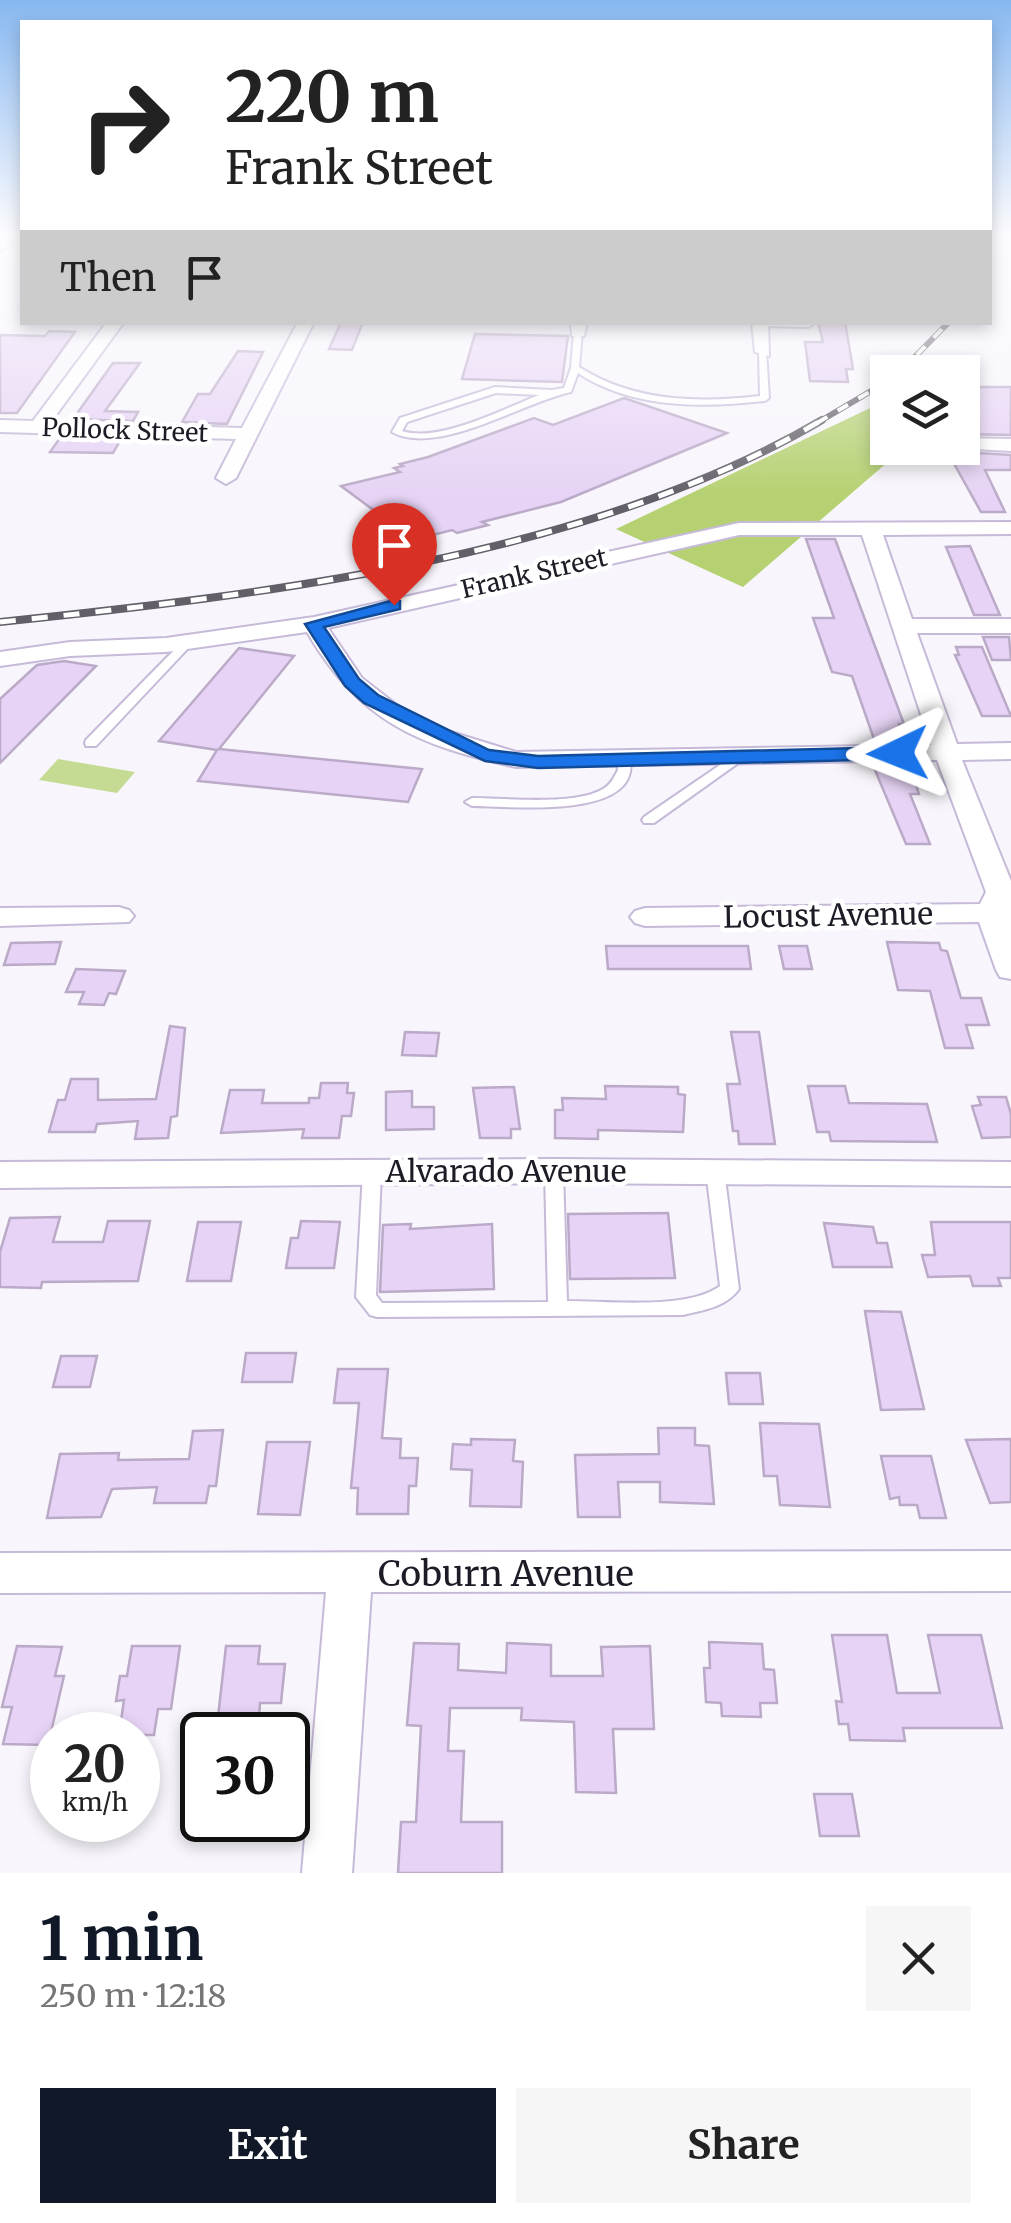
<!DOCTYPE html>
<meta charset="utf-8">
<style>
:root{--surface:#fff;--page:#f6f6f6;--text:#222;--muted:#767676;--accent:#111827}
body{margin:0;font-family:Merriweather,serif;background:var(--page);color:var(--text);height:100vh;display:flex;flex-direction:column;font-size:38px;white-space:nowrap}
*{box-sizing:border-box;margin:0}
p{font-size:32px;color:var(--muted)}
.icon{flex:none;width:55px;height:55px;fill:none;stroke:currentColor;stroke-width:2;stroke-linecap:round;stroke-linejoin:round}
.map{position:relative;height:1873px;overflow:hidden}
.details{display:flex;flex-direction:column;background:var(--surface);flex:1}
.details>*{flex:none}
.guide{position:absolute;left:20px;top:20px;width:972px;height:305px;border-radius:0px;box-shadow:0 5px 15px #0003;background:#fff;color:var(--text);overflow:hidden}
.buttons{position:absolute;left:870px;top:355px;display:grid;gap:20px}
.buttons a{display:grid;place-items:center;width:110px;height:110px;border-radius:0px;background:var(--surface);box-shadow:0 5px 15px #0003;font-size:50px}
.speed{position:absolute;left:30px;top:1712px;display:flex;gap:20px;font-size:50px;font-weight:700;text-align:center}
.speed>*{display:grid;place-content:center;width:130px;height:130px;border-radius:50%;background:var(--surface);box-shadow:0 5px 15px #0003;line-height:1}
.speed small{font-size:25px;font-weight:400}
.speed .limit{border:5px solid #111;border-radius:15px;background:#fff;color:#111}
.pin{position:absolute;display:grid;place-items:center;width:85px;height:85px;color:#fff;margin:-102px -42px;border-radius:50% 50% 50% 0;rotate:-45deg;box-shadow:0 0 10px #0007}
.pin .icon{rotate:45deg}
.me{position:absolute;width:110px;margin:-55px;rotate:268deg;stroke-linejoin:round;filter:drop-shadow(0 0 8px #0008)}
.turn{display:flex;align-items:center;gap:35px;height:210px;padding:0 40px;font-size:45px}
.turn .icon{width:130px;height:130px;stroke-width:2.5}
.turn b{display:block;font-size:70px;line-height:85px}
.then{display:flex;align-items:center;height:95px;padding:0 40px;background:#0003;gap:20px;font-size:38px}
.round{display:grid;place-items:center;flex:none;width:105px;height:105px;border-radius:0px;background:var(--page)}
.summary{display:flex;align-items:center;justify-content:space-between;height:170px;padding:0 40px}
h1{font-size:60px;font-weight:700;line-height:75px;color:var(--accent)}
.action{display:flex;gap:20px;margin-top:auto;padding:20px 40px}
.action a{flex:1;height:115px;border-radius:0px;background:var(--accent);color:#fff;font-size:40px;font-weight:700;line-height:115px;text-align:center}
.action a+a{background:var(--page);color:var(--text)}
.map>svg:first-child{display:block}
.green{fill:#c5db93}
.forest{fill:#b5d171}
.building{fill:#e6d3f5;stroke:#bbaac7;stroke-width:2.5}
.lines{fill:none;stroke-linecap:round;stroke-linejoin:round}
.service-casing{stroke:#c6bad8;stroke-width:4}
.minor-casing{stroke:#c6bad8;stroke-width:4}
.service{fill:#fff;fill-rule:evenodd}
.minor{fill:#fff;fill-rule:evenodd}
.rail-far1-casing{stroke:#635f69;stroke-width:6}
.rail-casing{stroke:#635f69;stroke-width:8}
.rail-far1{stroke:#fff;stroke-width:4;stroke-dasharray:12;stroke-linecap:butt}
.rail{stroke:#fff;stroke-width:5;stroke-dasharray:16;stroke-linecap:butt}
.route{fill:#1a73e8;stroke:#114b97;stroke-width:2.5}
.labels{text-anchor:middle;dominant-baseline:central;stroke-width:9;stroke-linejoin:round;paint-order:stroke}
.far-street-label{font-size:25px;fill:#1f1b26;stroke:#fff}
.street-label{font-size:30px;fill:#1f1b26;stroke:#fff}
.near-street-label{font-size:35px;fill:#1f1b26;stroke:#fff}
</style>
<div class="map">
<svg width="1011" height="1873" viewBox="0 0 1011 1873">
<rect width="100%" height="100%" fill="#f8f6fc"/>
<!-- green -->
<path class="green" d="M 58,759 L 135,772 L 117,793 L 39,780 Z"/>
<!-- forest -->
<path class="forest" d="M 887,400 L 888,448 L 904,448 L 743,587 L 616,529 Z"/>
<!-- building -->
<g class="building">
<path d="M 341,322 L 363,322 L 352,350 L 329,349 Z"/>
<path d="M 818,322 L 845,322 L 853,369 L 846,369 L 848,382 L 810,381 L 805,342 L 823,342 Z"/>
<path d="M 49,331 L 75,332 L 17,413 L 0,413 L 0,335 L 45,336 Z"/>
<path d="M 475,334 L 568,336 L 562,382 L 462,379 Z"/>
<path d="M 238,351 L 263,352 L 227,424 L 182,422 L 198,394 L 210,394 Z"/>
<path d="M 113,363 L 140,363 L 105,411 L 138,412 L 133,421 L 73,419 Z"/>
<path d="M 962,387 L 1011,387 L 1011,435 L 962,434 L 962,428 L 972,428 L 962,410 Z"/>
<path d="M 624,398 L 727,433 L 561,502 L 482,522 L 488,525 L 457,533 L 452,530 L 414,540 L 341,486 L 400,472 L 394,468 L 403,466 L 400,464 L 428,457 L 534,418 L 553,425 Z"/>
<path d="M 60,438 L 121,439 L 113,453 L 50,452 Z"/>
<path d="M 962,452 L 1011,455 L 1011,470 L 985,470 L 1005,512 L 981,512 L 952,460 L 962,460 Z"/>
<path d="M 806,539 L 835,539 L 904,724 L 899,724 L 901,742 L 875,742 L 852,676 L 832,672 L 813,618 L 834,618 Z"/>
<path d="M 970,546 L 1000,615 L 974,615 L 946,547 Z"/>
<path d="M 983,637 L 1009,637 L 1011,660 L 992,660 Z"/>
<path d="M 956,647 L 982,647 L 1011,716 L 982,716 L 955,655 L 959,655 Z"/>
<path d="M 239,648 L 294,656 L 219,749 L 422,769 L 408,802 L 198,781 L 217,750 L 159,741 Z"/>
<path d="M 64,661 L 96,666 L 0,763 L 0,699 L 37,665 Z"/>
<path d="M 909,764 L 919,794 L 910,794 L 930,844 L 906,844 L 875,770 L 885,770 L 883,765 Z"/>
<path d="M 61,942 L 55,964 L 4,965 L 11,943 Z"/>
<path d="M 887,942 L 939,943 L 941,950 L 947,951 L 961,998 L 981,998 L 989,1025 L 966,1025 L 973,1048 L 945,1048 L 930,991 L 898,990 Z"/>
<path d="M 606,946 L 748,946 L 751,969 L 608,969 Z"/>
<path d="M 779,946 L 807,946 L 812,969 L 784,969 Z"/>
<path d="M 76,969 L 125,971 L 116,994 L 109,993 L 104,1005 L 79,1004 L 84,992 L 66,992 Z"/>
<path d="M 170,1026 L 185,1028 L 177,1116 L 171,1117 L 168,1138 L 135,1139 L 138,1121 L 97,1124 L 95,1132 L 49,1132 L 58,1100 L 65,1100 L 71,1079 L 98,1079 L 98,1100 L 156,1099 Z"/>
<path d="M 405,1032 L 439,1033 L 436,1056 L 402,1055 Z"/>
<path d="M 731,1032 L 759,1032 L 775,1144 L 739,1144 L 738,1131 L 733,1131 L 727,1084 L 740,1084 Z"/>
<path d="M 321,1083 L 348,1083 L 347,1093 L 354,1093 L 351,1116 L 342,1116 L 339,1138 L 302,1138 L 304,1129 L 221,1133 L 230,1090 L 264,1090 L 262,1103 L 309,1103 L 309,1098 L 319,1098 Z"/>
<path d="M 605,1086 L 678,1087 L 678,1094 L 685,1095 L 683,1132 L 598,1130 L 598,1139 L 555,1138 L 555,1110 L 563,1110 L 562,1098 L 606,1099 Z"/>
<path d="M 808,1086 L 845,1086 L 849,1103 L 927,1104 L 937,1142 L 831,1141 L 829,1132 L 817,1132 Z"/>
<path d="M 514,1087 L 520,1129 L 511,1129 L 511,1138 L 480,1138 L 473,1088 Z"/>
<path d="M 412,1091 L 412,1107 L 434,1107 L 434,1129 L 386,1130 L 386,1092 Z"/>
<path d="M 978,1097 L 1006,1097 L 1011,1114 L 1011,1137 L 982,1138 L 972,1106 L 981,1105 Z"/>
<path d="M 668,1213 L 675,1278 L 570,1279 L 568,1214 Z"/>
<path d="M 60,1217 L 53,1242 L 103,1242 L 108,1221 L 150,1221 L 138,1281 L 42,1282 L 41,1288 L 0,1287 L 0,1252 L 10,1218 Z"/>
<path d="M 301,1221 L 340,1222 L 334,1268 L 286,1268 L 291,1238 L 298,1238 Z"/>
<path d="M 198,1222 L 241,1222 L 231,1281 L 187,1281 Z"/>
<path d="M 931,1222 L 1011,1222 L 1011,1278 L 998,1278 L 1001,1286 L 973,1286 L 970,1276 L 928,1277 L 922,1255 L 935,1255 Z"/>
<path d="M 824,1223 L 873,1227 L 877,1243 L 887,1243 L 892,1267 L 833,1267 Z"/>
<path d="M 411,1224 L 410,1229 L 492,1224 L 494,1289 L 380,1292 L 383,1225 Z"/>
<path d="M 865,1311 L 901,1312 L 924,1409 L 881,1410 Z"/>
<path d="M 246,1353 L 296,1353 L 292,1382 L 242,1382 Z"/>
<path d="M 61,1356 L 97,1356 L 90,1387 L 53,1387 Z"/>
<path d="M 338,1369 L 388,1369 L 382,1438 L 401,1439 L 400,1458 L 418,1458 L 416,1486 L 409,1486 L 408,1514 L 357,1514 L 358,1488 L 351,1488 L 359,1403 L 334,1403 Z"/>
<path d="M 726,1373 L 760,1373 L 763,1404 L 729,1404 Z"/>
<path d="M 760,1423 L 819,1424 L 830,1507 L 780,1505 L 777,1476 L 764,1476 Z"/>
<path d="M 658,1428 L 695,1428 L 695,1445 L 709,1446 L 714,1504 L 660,1502 L 660,1482 L 618,1482 L 620,1517 L 578,1517 L 575,1455 L 659,1454 Z"/>
<path d="M 223,1430 L 216,1486 L 209,1486 L 206,1503 L 154,1503 L 157,1487 L 112,1489 L 101,1517 L 47,1518 L 60,1454 L 119,1453 L 118,1460 L 189,1459 L 193,1431 Z"/>
<path d="M 471,1439 L 515,1440 L 513,1461 L 523,1462 L 521,1507 L 470,1506 L 472,1470 L 451,1469 L 453,1444 L 471,1445 Z"/>
<path d="M 1011,1439 L 1011,1502 L 990,1503 L 966,1440 Z"/>
<path d="M 267,1442 L 310,1442 L 300,1515 L 258,1514 Z"/>
<path d="M 881,1456 L 931,1456 L 946,1518 L 920,1518 L 917,1505 L 900,1505 L 899,1497 L 890,1499 Z"/>
<path d="M 832,1635 L 887,1635 L 897,1693 L 940,1693 L 928,1635 L 981,1635 L 1002,1728 L 903,1728 L 905,1741 L 850,1740 L 848,1724 L 839,1724 L 836,1701 L 842,1702 Z"/>
<path d="M 709,1642 L 762,1644 L 764,1669 L 774,1670 L 777,1703 L 760,1703 L 761,1717 L 722,1716 L 721,1703 L 706,1702 L 704,1668 L 710,1668 Z"/>
<path d="M 414,1643 L 459,1644 L 458,1670 L 506,1673 L 507,1643 L 551,1645 L 551,1676 L 603,1676 L 601,1647 L 650,1646 L 654,1729 L 613,1729 L 616,1793 L 576,1792 L 574,1722 L 521,1720 L 522,1708 L 450,1708 L 448,1751 L 464,1751 L 461,1822 L 502,1822 L 502,1873 L 398,1873 L 401,1822 L 416,1822 L 421,1726 L 407,1725 Z"/>
<path d="M 17,1646 L 62,1647 L 55,1676 L 64,1676 L 48,1745 L 3,1744 L 12,1707 L 2,1707 Z"/>
<path d="M 132,1646 L 180,1646 L 171,1709 L 158,1709 L 154,1735 L 119,1735 L 124,1700 L 116,1701 L 120,1676 L 127,1676 Z"/>
<path d="M 226,1646 L 260,1646 L 258,1664 L 285,1664 L 281,1703 L 260,1703 L 259,1717 L 218,1717 Z"/>
<path d="M 814,1794 L 852,1794 L 859,1836 L 820,1836 Z"/>
</g>
<g class="lines">
<!-- service casing -->
<g class="service-casing">
<g id="service">
<path d="M 757,322 L 808,323 L 812,325 L 808,327 L 760,326 Z"/>
<path d="M 578,330 L 582,332 L 579,367 C 634,402 698,403 760,396 L 759,352 L 766,350 L 769,398 L 765,401 C 702,408 633,409 578,373 L 571,392 C 523,402 438,457 392,432 L 400,418 L 495,387 L 552,390 L 564,388 L 571,368 L 574,332 ZM 496,393 L 539,395 C 503,409 439,443 402,431 L 407,422 Z"/>
<path d="M 188,638 L 194,642 L 192,644 L 96,746 L 86,746 L 85,743 L 86,740 L 184,640 Z"/>
<path d="M 736,754 L 743,758 L 741,761 L 654,823 L 644,823 L 642,820 L 644,817 Z"/>
<path d="M 623,755 L 630,759 C 641,821 507,806 472,806 L 465,802 L 472,798 C 505,798 575,806 603,789 C 611,785 614,777 618,770 L 616,759 Z"/>
<path d="M 715,1164 L 721,1166 L 724,1170 L 739,1289 C 726,1307 704,1310 683,1315 L 377,1317 L 370,1315 L 356,1297 L 363,1172 L 366,1168 L 378,1168 L 381,1172 L 376,1295 L 382,1303 L 548,1302 L 545,1171 L 548,1167 L 560,1167 L 563,1171 L 567,1301 C 609,1301 687,1310 720,1286 L 706,1170 L 709,1166 Z"/>
</g>
</g>
<!-- minor casing -->
<g class="minor-casing">
<g id="minor">
<path d="M 3,236 L 18,236 L 0,251 L 0,239 Z"/>
<path d="M 107,322 L 124,322 L 51,422 L 242,428 L 298,322 L 314,322 L 236,478 L 226,484 L 216,478 L 236,439 L 0,432 L 0,420 L 33,421 Z"/>
<path d="M 571,322 L 587,322 L 584,336 L 572,336 Z"/>
<path d="M 752,322 L 768,322 L 769,356 L 755,352 Z"/>
<path d="M 962,438 L 1011,439 L 1011,451 L 955,448 L 962,448 Z"/>
<path d="M 1011,522 L 1011,534 L 883,535 L 912,619 L 1011,619 L 1011,633 L 917,633 L 957,744 L 1011,743 L 1011,759 L 962,760 L 1011,881 L 1011,979 L 1000,977 L 996,970 L 979,922 L 645,926 L 635,923 L 630,917 L 635,911 L 645,908 L 980,904 L 986,892 L 937,760 L 516,767 C 417,745 360,722 307,632 L 166,652 L 70,656 L 0,666 L 0,652 L 70,642 L 166,638 L 314,617 L 739,523 ZM 739,535 L 862,535 L 931,745 L 516,752 L 448,731 L 398,706 L 362,678 L 328,628 Z"/>
<path d="M 119,907 L 129,910 L 134,916 L 129,922 L 0,926 L 0,908 Z"/>
<path d="M 554,1159 L 1011,1162 L 1011,1186 L 554,1183 L 0,1188 L 0,1162 Z"/>
<path d="M 1011,1551 L 1011,1591 L 371,1592 L 352,1873 L 302,1873 L 326,1592 L 0,1593 L 0,1553 Z"/>
</g>
</g>
<!-- service -->
<use href="#service" class="service"/>
<!-- minor -->
<use href="#minor" class="minor"/>
<!-- rail-far1 casing -->
<g class="rail-far1-casing">
<g id="rail-far1">
<path d="M 900,372 L 949,322"/>
<path d="M 817,423 L 888,381"/>
</g>
</g>
<!-- rail casing -->
<g class="rail-casing">
<path id="rail" d="M 0,622 C 264,595 590,557 822,420"/>
</g>
<!-- rail-far1 -->
<use href="#rail-far1" class="rail-far1"/>
<!-- rail -->
<use href="#rail" class="rail"/>
</g>
<!-- sky -->
<linearGradient id="sky" x2="0" y2="1"><stop stop-color="#87b8f1"/><stop offset="0.47" stop-color="#fcfbfe"/><stop offset="1" stop-color="#fcfbfe" stop-opacity="0"/></linearGradient>
<rect width="1011" height="498" fill="url(#sky)"/>
<!-- route -->
<path class="route" d="M 394,600 L 400,601 L 400,609 L 324,627 L 359,679 L 378,695 L 489,750 L 538,756 L 898,747 L 908,753 L 898,759 L 538,768 L 485,761 L 364,703 L 345,686 L 305,624 Z"/>
<g class="labels">
<!-- far-street labels -->
<g class="far-street-label">
<text transform="translate(125 430) rotate(2)">Pollock Street</text>
<text transform="translate(534 573) rotate(-13)">Frank Street</text>
</g>
<!-- street labels -->
<g class="street-label">
<text transform="translate(828 915) rotate(-1)">Locust Avenue</text>
<text x="506" y="1171">Alvarado Avenue</text>
</g>
<!-- near-street labels -->
<g class="near-street-label">
<text x="506" y="1574">Coburn Avenue</text>
</g>
</g>
</svg>
<div class="buttons">
<a><svg class="icon" aria-label="layers" viewBox="0 0 24 24"><path d="M12 4l9 5-9 5-9-5zM3 14l9 5 9-5"/></svg></a>
</div>
<div class="speed"><div>20<small>km/h</small></div><div class="limit">30</div></div>
<div class="pin" style="left:394px;top:605px;background:#d93025"><svg class="icon" aria-label="arrive" viewBox="0 0 24 24"><path d="M6 21V4h12l-3 4 3 4H6"/></svg></div>
<svg class="me" style="left:898px;top:753px" viewBox="-20 -20 40 40"><path d="M0-17L14 15 0 8-14 15z" fill="#1a73e8" stroke="#fff" stroke-width="4"/></svg>
<div class="guide">
<div class="turn"><svg class="icon" aria-label="right" viewBox="0 0 24 24"><path d="M7 20v-9h11M14 6l5 5-5 5"/></svg><div><b>220 m</b>Frank Street</div></div>
<div class="then">Then<svg class="icon" aria-label="arrive" viewBox="0 0 24 24"><path d="M6 21V4h12l-3 4 3 4H6"/></svg></div>
</div>
</div>
<section class="details">
<div class="summary"><div><h1>1 min</h1><p>250 m · 12:18</p></div><a class="round"><svg class="icon" aria-label="close" viewBox="0 0 24 24"><path d="M6 6l12 12M18 6L6 18"/></svg></a></div>
<div class="action"><a>Exit</a><a>Share</a></div>
</section>
